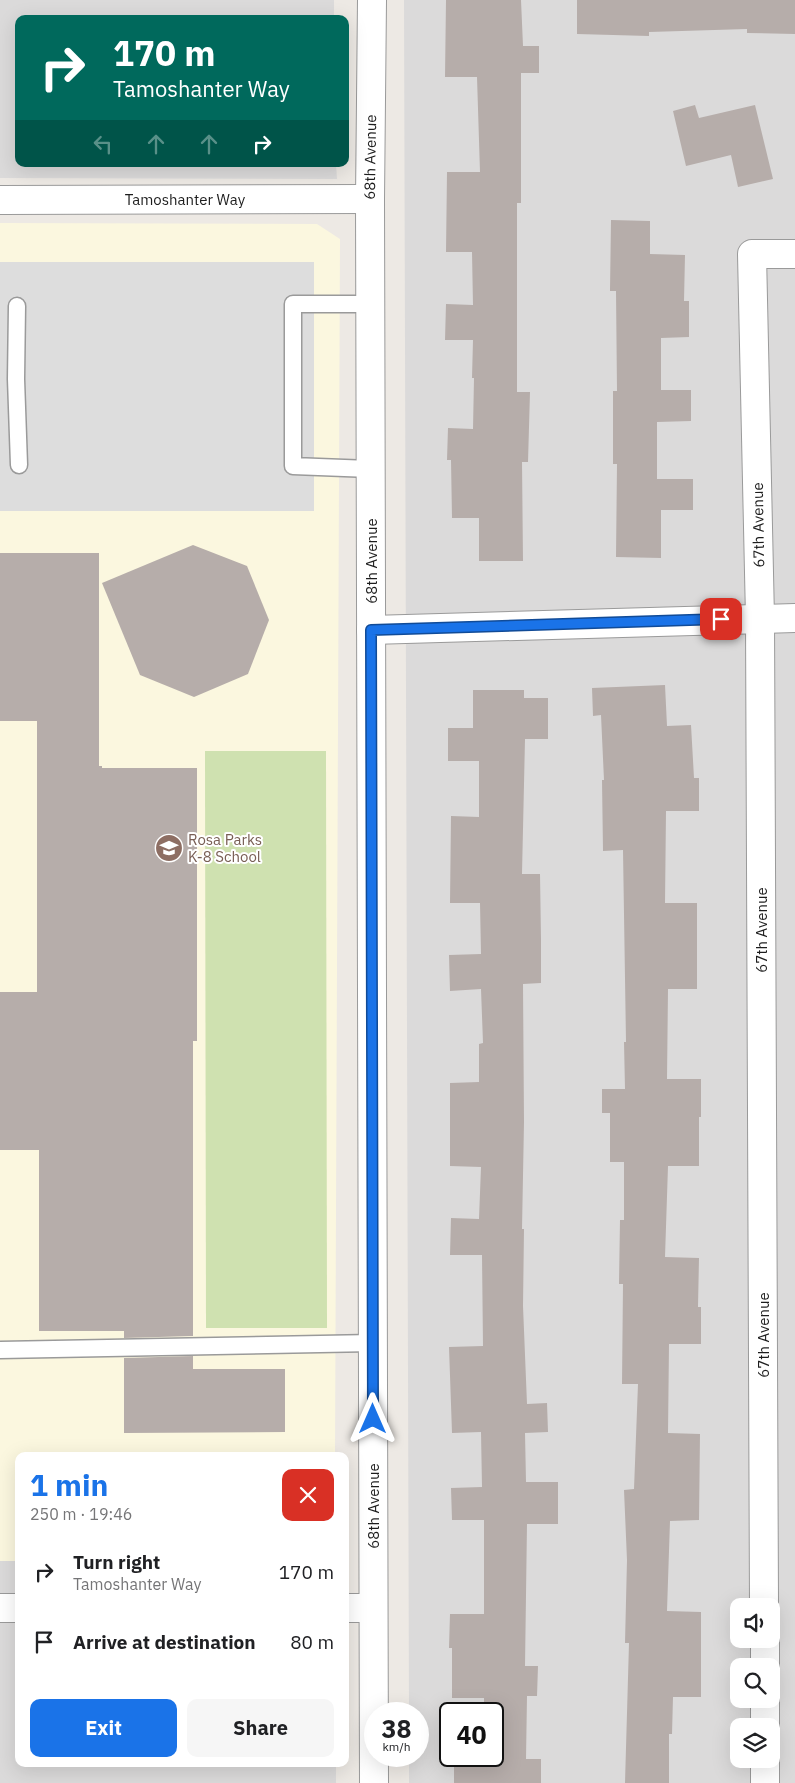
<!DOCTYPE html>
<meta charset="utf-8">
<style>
:root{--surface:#fff;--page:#f6f6f6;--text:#202124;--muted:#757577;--accent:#1a73e8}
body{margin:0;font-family:"IBM Plex Sans",sans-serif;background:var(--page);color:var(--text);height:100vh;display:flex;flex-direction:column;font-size:19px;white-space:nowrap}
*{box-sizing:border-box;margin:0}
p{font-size:16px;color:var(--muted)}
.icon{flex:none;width:28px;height:28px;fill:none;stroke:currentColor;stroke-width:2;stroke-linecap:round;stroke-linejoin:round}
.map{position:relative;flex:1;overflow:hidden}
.details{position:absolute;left:15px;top:1452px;width:334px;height:315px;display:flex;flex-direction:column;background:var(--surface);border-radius:10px;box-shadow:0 5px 20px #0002}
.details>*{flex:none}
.banner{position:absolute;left:15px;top:15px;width:334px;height:152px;border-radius:10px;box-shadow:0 5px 20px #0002;background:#00695c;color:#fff;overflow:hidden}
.fabs{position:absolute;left:730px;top:1598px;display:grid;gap:10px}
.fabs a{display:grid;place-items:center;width:50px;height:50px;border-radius:10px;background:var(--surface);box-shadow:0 5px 20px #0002;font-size:25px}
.speed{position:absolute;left:364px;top:1702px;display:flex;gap:10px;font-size:25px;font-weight:700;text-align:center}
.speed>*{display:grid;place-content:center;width:65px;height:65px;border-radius:50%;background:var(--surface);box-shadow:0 5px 20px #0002;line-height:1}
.speed small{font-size:12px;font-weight:400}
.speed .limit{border:2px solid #111;border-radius:8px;background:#fff;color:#111}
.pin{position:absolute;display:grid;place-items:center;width:42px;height:42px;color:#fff;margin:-21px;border-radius:10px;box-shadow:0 2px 8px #0006}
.me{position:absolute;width:55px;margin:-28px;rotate:0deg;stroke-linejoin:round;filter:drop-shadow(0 0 4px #0008)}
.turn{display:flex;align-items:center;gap:18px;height:105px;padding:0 15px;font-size:22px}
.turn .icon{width:65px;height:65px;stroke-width:2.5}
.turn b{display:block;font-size:35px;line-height:42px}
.lanes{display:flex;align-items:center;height:48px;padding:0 15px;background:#0003;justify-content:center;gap:25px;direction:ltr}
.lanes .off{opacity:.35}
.round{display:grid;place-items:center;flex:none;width:52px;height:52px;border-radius:10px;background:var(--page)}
.headline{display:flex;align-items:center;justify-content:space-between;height:85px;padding:0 15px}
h1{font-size:30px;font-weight:800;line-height:38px;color:var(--accent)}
.action{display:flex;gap:10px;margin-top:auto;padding:10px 15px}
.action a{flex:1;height:58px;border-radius:10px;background:var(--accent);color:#fff;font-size:20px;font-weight:800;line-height:58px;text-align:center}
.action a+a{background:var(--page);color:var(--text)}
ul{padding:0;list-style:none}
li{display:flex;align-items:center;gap:15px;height:70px;padding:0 15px}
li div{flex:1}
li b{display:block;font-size:19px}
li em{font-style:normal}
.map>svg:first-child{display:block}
.residential{fill:#dbdada;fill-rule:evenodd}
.education{fill:#fbf7df}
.grass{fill:#cfe1b0}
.parking{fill:#ddd}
.building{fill:#b6adaa}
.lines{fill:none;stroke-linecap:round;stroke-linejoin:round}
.service-casing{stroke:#9a9a9a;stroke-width:19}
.minor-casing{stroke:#9a9a9a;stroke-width:30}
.tertiary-casing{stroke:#9a9a9a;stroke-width:30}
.service{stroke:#fff;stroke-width:16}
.minor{stroke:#fff;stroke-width:28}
.tertiary{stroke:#fff;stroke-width:28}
.route-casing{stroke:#114b97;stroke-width:12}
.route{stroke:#1a73e8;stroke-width:9}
.labels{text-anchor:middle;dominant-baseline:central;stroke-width:4;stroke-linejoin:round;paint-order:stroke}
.street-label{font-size:15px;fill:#1d1d1d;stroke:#fff}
.education-label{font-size:15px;fill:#785e54;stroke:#fff;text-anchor:start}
</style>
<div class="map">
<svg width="795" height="1783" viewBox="0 0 795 1783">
<rect width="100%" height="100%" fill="#ede9e4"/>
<!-- residential -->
<g class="residential">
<path d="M 0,0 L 334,0 L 334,19 L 19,19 L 19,164 L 336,164 L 337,179 L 0,178 Z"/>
<path d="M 404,0 L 795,0 L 795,1783 L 409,1783 L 409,1756 L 418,1756 L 418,1714 L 409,1714 ZM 739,1606 L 771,1606 L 771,1639 L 739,1639 ZM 739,1666 L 771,1666 L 771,1699 L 739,1699 ZM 450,1714 L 492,1714 L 492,1756 L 450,1756 ZM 739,1726 L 771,1726 L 771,1759 L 739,1759 Z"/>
<path d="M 0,1561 L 19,1561 L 19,1764 L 336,1764 L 336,1783 L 0,1783 Z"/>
</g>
<!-- education -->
<path class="education" d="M 0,223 L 317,224 L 340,239 L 335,1456 L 19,1456 L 19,1561 L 0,1561 Z"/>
<!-- grass -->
<path class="grass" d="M 205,751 L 326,751 L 327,1328 L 206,1328 Z"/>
<!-- parking -->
<rect class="parking" x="0" y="262" width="314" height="249"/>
<!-- building -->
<g class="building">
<path d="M 446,0 L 521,0 L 523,46 L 539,46 L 539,73 L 521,73 L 521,203 L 517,203 L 517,392 L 530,392 L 528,462 L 522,462 L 523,561 L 479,561 L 479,518 L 452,518 L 451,460 L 447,460 L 448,428 L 473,429 L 474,378 L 472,378 L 473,340 L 445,340 L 446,304 L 473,305 L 472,252 L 446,252 L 447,172 L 480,172 L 477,77 L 445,77 Z"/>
<path d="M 577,0 L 795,0 L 795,34 L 747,33 L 747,29 L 649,32 L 649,36 L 577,34 Z"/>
<path d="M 695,105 L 699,118 L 755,105 L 773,179 L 738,187 L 731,155 L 686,166 L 673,111 Z"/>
<path d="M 611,220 L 650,221 L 650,254 L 685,255 L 684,301 L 689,301 L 689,337 L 661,338 L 661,390 L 691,390 L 691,421 L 657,422 L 657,479 L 693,479 L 693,510 L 661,510 L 661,558 L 616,557 L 617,464 L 613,464 L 613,391 L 617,391 L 616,291 L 610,291 Z"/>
<path d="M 193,545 L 247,566 L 269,620 L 248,674 L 194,697 L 140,675 L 102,583 Z"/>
<path d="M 0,553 L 99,553 L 99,766 L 102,766 L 102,768 L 197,768 L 197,1041 L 193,1041 L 193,1336 L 124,1338 L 124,1331 L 39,1331 L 39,1150 L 0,1150 L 0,992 L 37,992 L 37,721 L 0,721 Z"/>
<path d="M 665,685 L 667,726 L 691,725 L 694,778 L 699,778 L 699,811 L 666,811 L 665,903 L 697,903 L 697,989 L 668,989 L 667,1079 L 701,1079 L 701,1117 L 699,1117 L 699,1166 L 668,1166 L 665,1257 L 699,1258 L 698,1307 L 701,1307 L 701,1344 L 669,1344 L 668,1433 L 700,1434 L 699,1520 L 670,1521 L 667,1611 L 701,1612 L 701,1697 L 673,1697 L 672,1734 L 669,1734 L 669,1783 L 625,1783 L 629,1643 L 625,1643 L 627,1560 L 624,1490 L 634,1489 L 638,1384 L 622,1384 L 623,1284 L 619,1284 L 620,1220 L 624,1220 L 624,1162 L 610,1162 L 610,1113 L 602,1113 L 602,1089 L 625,1089 L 624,1042 L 626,1042 L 623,850 L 603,851 L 602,780 L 604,780 L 601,715 L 593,716 L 592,688 Z"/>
<path d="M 473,690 L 524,690 L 524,698 L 548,698 L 548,739 L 525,739 L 522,874 L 540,874 L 541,940 L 541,983 L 523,984 L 524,1122 L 522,1229 L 524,1229 L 523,1306 L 527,1404 L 547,1403 L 548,1432 L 525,1433 L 526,1482 L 558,1482 L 558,1524 L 527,1524 L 525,1666 L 538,1666 L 537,1696 L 527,1696 L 526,1759 L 541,1759 L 541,1783 L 454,1783 L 454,1756 L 492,1756 L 492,1714 L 484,1714 L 484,1698 L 452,1698 L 452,1648 L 449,1648 L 450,1614 L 484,1614 L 484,1520 L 452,1520 L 451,1488 L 482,1487 L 481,1432 L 452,1433 L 449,1347 L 483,1346 L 482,1255 L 450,1255 L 451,1218 L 479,1219 L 481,1167 L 450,1166 L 450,1083 L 479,1082 L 479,1044 L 483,1043 L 481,989 L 450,991 L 449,955 L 481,954 L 480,903 L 450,903 L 451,816 L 479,817 L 479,761 L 448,761 L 448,728 L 473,728 Z"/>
<path d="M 193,1356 L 193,1369 L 285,1369 L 285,1432 L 124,1433 L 124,1358 Z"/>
</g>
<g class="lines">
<!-- service casing -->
<g class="service-casing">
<g id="service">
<path d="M 370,304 L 293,304 L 293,466 L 370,469"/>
<path d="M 17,306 L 16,379 L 19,465"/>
<path d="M 0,1350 L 373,1343"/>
</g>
</g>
<!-- minor casing -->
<g class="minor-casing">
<g id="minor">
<path d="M 0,200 L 370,199"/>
<path d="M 371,630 L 795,618"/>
<path d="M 764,1606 L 760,618 L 752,254 L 795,254"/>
<path d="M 0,1608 L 19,1608"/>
<path d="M 345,1608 L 373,1608"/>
<path d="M 765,1639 L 765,1666"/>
<path d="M 765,1699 L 765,1726"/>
<path d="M 765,1759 L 765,1783"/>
</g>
</g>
<!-- tertiary casing -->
<g class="tertiary-casing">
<path id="tertiary" d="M 372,0 L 370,199 L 374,1783"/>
</g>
<!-- service -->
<use href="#service" class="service"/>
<!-- minor -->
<use href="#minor" class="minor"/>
<!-- tertiary -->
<use href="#tertiary" class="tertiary"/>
</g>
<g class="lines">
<!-- route casing -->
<g class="route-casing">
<path id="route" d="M 373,1419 L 371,630 L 721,619"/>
</g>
<!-- route -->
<use href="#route" class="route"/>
</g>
<!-- icons -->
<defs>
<g id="school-disc" transform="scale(1.4375)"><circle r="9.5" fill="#8d6e63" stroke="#fff"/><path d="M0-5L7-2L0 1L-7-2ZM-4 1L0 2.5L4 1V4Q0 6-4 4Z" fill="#fff"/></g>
</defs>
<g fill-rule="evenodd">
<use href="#school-disc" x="169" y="848"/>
</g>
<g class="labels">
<!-- street labels -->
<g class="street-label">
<text transform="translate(370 157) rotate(-89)">68th Avenue</text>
<text x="185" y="199">Tamoshanter Way</text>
<text transform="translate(758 525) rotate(-91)">67th Avenue</text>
<text transform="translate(371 561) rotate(-90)">68th Avenue</text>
<text transform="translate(761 930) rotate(-90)">67th Avenue</text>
<text transform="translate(763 1335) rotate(-90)">67th Avenue</text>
<text transform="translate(373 1506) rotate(-90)">68th Avenue</text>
</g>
<!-- education labels -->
<g class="education-label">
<text x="188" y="839">Rosa Parks<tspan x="188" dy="17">K-8 School</tspan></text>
</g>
</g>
</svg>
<div class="fabs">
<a><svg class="icon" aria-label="sound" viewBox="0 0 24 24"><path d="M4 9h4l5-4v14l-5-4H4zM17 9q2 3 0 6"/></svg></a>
<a><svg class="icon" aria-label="search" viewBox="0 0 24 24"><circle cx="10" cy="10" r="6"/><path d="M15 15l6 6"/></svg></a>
<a><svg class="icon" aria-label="layers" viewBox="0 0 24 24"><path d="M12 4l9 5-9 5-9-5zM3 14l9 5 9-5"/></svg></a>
</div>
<div class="speed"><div>38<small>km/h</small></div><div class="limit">40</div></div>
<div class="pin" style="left:721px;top:619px;background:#d93025"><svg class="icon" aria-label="arrive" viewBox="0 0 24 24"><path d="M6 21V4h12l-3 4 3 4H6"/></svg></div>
<svg class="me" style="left:373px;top:1419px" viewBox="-20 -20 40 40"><path d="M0-17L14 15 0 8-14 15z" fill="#1a73e8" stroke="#fff" stroke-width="4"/></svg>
<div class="banner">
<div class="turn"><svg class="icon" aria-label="right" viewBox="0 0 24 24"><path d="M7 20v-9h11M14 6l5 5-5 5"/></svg><div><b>170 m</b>Tamoshanter Way</div></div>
<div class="lanes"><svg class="icon off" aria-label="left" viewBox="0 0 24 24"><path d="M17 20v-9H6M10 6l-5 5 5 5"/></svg><svg class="icon off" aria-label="ahead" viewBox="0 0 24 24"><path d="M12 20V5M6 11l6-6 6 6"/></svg><svg class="icon off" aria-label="ahead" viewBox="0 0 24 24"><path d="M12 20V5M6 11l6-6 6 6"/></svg><svg class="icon" aria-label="right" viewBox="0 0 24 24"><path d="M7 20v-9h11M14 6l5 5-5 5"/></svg></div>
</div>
<section class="details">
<div class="headline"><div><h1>1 min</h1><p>250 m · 19:46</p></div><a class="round" style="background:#d93025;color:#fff"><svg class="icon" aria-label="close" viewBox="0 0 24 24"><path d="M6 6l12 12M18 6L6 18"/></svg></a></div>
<ul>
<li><svg class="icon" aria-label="right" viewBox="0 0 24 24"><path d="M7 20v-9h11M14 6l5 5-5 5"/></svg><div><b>Turn right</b><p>Tamoshanter Way</p></div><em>170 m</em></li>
<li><svg class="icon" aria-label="arrive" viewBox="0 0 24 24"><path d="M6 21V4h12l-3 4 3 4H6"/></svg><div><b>Arrive at destination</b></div><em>80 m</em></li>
</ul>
<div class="action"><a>Exit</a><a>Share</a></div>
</section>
</div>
